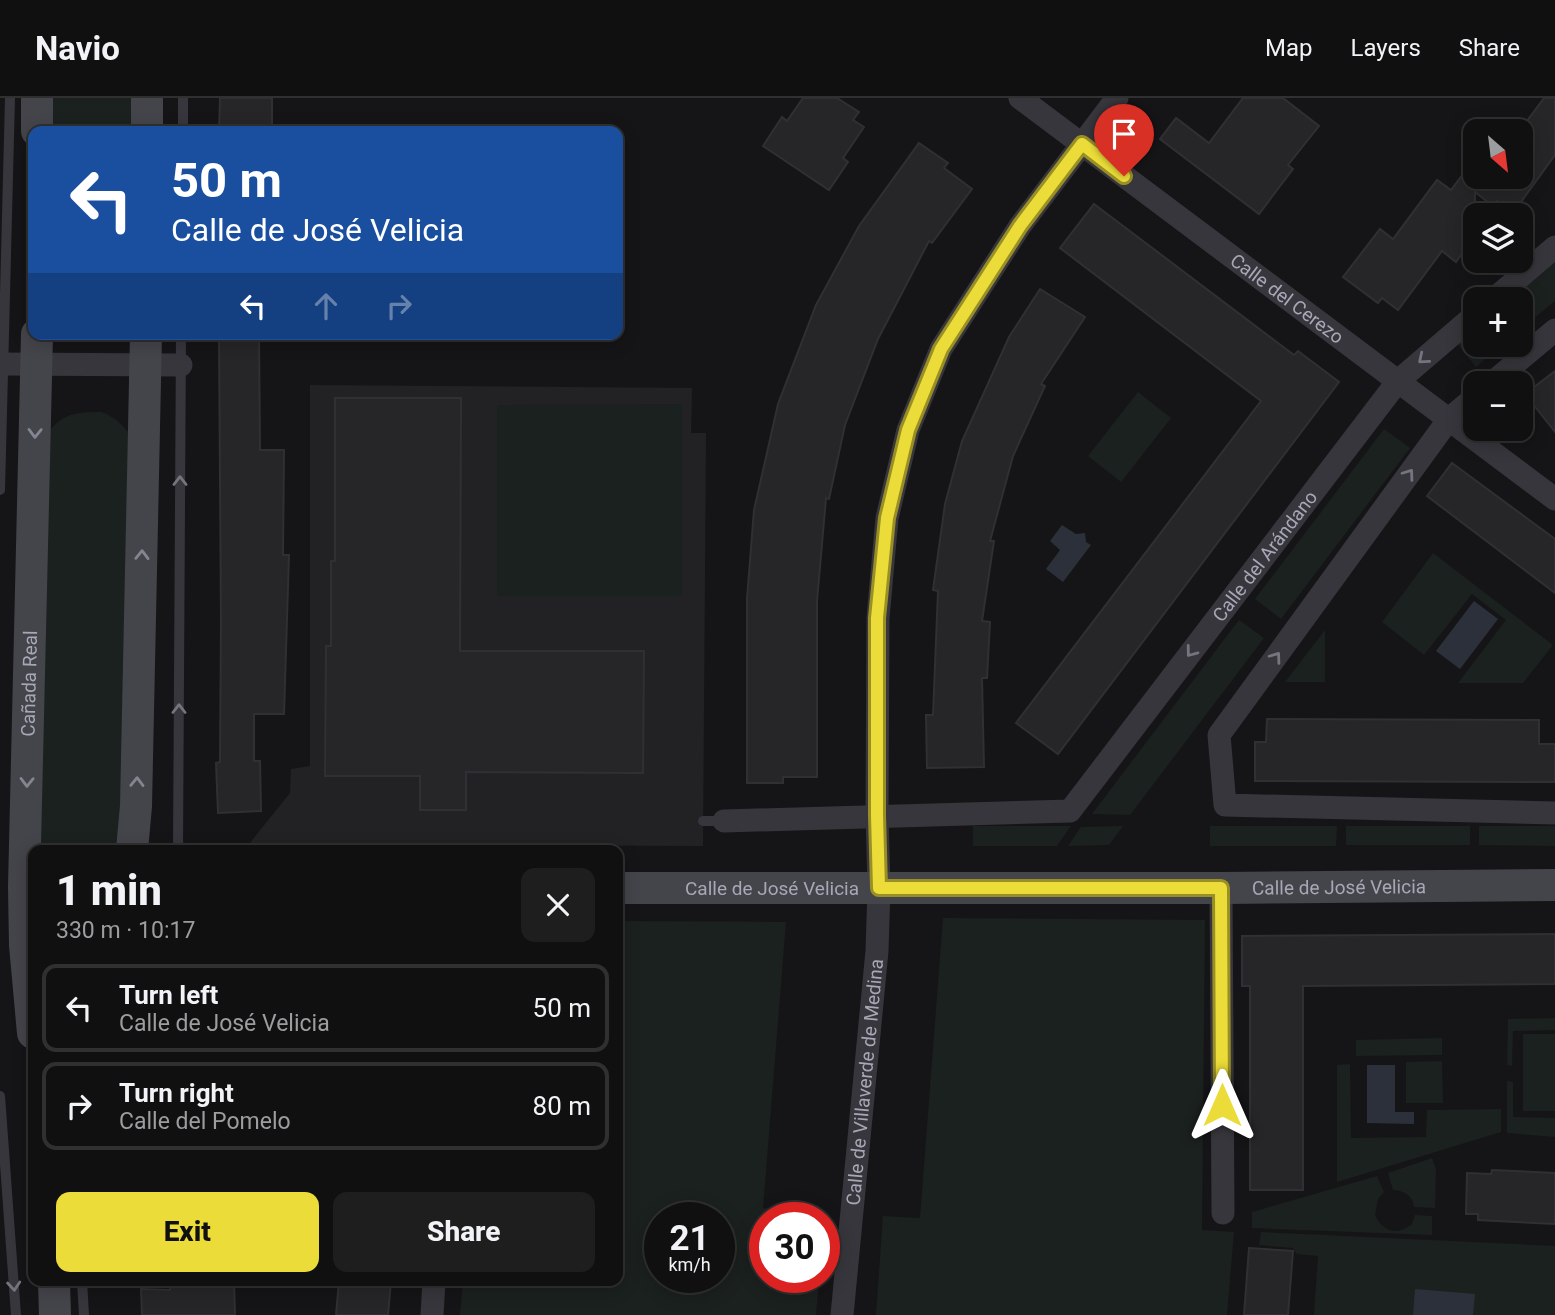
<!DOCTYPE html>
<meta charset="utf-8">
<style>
:root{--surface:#101011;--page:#1e1e1f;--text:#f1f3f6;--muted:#9c9d9f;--line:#303031;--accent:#ebdc39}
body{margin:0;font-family:Roboto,sans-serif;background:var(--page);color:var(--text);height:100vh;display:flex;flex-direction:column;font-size:26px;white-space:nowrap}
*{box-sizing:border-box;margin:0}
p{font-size:23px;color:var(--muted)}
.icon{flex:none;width:38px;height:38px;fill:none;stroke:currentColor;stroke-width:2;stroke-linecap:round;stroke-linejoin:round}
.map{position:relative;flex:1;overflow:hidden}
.sheet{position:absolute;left:28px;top:747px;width:595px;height:441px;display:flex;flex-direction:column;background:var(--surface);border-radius:14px;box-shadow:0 4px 18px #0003,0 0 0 2px var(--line)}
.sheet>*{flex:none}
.banner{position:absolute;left:28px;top:28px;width:595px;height:214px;border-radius:14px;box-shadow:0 4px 18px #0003,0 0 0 2px var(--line);background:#1a4fa0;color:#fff;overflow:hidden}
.needle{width:46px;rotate:152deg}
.buttons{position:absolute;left:1463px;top:21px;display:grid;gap:14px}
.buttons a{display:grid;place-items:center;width:70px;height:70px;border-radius:14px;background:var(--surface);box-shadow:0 4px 18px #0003,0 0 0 2px var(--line);font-size:35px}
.speed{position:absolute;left:644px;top:1104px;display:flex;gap:14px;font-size:35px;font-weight:700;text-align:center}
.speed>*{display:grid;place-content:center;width:91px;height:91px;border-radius:50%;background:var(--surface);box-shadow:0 4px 18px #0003,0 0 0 2px var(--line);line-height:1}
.speed small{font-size:18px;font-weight:400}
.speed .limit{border:10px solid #d22;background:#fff;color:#111}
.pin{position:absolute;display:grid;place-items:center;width:60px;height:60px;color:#fff;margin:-72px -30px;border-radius:50% 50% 50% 0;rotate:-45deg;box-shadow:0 0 7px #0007}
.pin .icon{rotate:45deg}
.me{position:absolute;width:77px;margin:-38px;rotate:0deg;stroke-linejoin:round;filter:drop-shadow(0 0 5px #0008)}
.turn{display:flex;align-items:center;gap:24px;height:147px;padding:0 28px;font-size:32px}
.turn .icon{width:91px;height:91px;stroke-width:2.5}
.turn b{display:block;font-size:49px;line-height:60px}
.lanes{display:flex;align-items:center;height:66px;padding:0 28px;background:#0003;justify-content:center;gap:35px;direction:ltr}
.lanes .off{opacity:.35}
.round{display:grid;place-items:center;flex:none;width:74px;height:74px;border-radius:14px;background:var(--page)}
.head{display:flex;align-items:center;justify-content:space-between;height:119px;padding:0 28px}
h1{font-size:42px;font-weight:800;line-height:52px}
.cta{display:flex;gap:14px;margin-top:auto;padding:14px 28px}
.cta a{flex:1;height:80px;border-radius:14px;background:var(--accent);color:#111;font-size:28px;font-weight:800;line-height:80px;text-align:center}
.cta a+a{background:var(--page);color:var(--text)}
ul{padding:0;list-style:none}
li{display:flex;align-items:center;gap:21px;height:88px;margin:0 14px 10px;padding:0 14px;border:4px solid var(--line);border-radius:14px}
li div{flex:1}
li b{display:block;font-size:26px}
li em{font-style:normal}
header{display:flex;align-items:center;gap:42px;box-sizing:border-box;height:98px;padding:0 35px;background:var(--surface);border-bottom:2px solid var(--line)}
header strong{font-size:33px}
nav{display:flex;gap:38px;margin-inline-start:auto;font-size:24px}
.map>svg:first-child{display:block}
.built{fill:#222124}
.green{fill:#1b211e;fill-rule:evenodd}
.water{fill:#2c303a}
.building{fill:#262528;stroke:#302f33;stroke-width:2}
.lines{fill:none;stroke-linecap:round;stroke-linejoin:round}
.lane{stroke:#37363c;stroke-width:10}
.street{stroke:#37363c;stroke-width:23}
.secondary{stroke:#44444b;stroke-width:32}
.oneway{stroke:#75757f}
.oneway2{stroke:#848591}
.route-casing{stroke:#998f25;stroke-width:18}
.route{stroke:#ebdc39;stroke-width:12}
.labels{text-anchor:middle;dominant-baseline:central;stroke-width:7;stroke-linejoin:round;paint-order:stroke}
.street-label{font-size:19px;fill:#a7a8b6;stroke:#101012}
</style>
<header>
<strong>Navio</strong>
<nav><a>Map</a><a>Layers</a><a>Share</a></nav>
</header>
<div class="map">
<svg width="1555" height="1217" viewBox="0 0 1555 1217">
<rect width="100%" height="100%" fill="#151517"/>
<!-- built -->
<path class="built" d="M 310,287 L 692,290 L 691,335 L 706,335 L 703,748 L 249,746 L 290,695 L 291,671 L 310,668 Z"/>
<!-- green -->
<g class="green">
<rect x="52" y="0" width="90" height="33"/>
<path d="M 1555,161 L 1555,203 L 1521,231 L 1521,201 L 1507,201 Z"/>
<path d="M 1475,227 L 1475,247 L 1502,247 L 1476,269 L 1456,244 Z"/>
<path d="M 1138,294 L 1171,320 L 1121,384 L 1088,358 Z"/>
<path d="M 682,306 L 682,498 L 497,498 L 497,307 Z"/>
<path d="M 101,314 C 117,320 125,328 133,343 L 125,752 L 37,752 L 44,341 C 60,316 72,314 101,314 Z"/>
<path d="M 1384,331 L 1410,350 L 1281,521 L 1255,501 Z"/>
<path d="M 1433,455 L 1553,547 L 1523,585 L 1458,585 L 1506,522 L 1472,496 L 1424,557 L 1382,524 Z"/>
<path d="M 1239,522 L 1264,540 L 1130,717 L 1092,716 Z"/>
<path d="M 1325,532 L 1325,584 L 1285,584 Z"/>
<path d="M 973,728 L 1071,728 L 1057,748 L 973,748 Z"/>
<path d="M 1123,728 L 1109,747 L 1068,748 L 1081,729 Z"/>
<path d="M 1210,728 L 1337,728 L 1336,748 L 1210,748 Z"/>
<rect x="1346" y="728" width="124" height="19"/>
<path d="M 1479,728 L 1555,728 L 1555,748 L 1479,747 Z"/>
<path d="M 943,820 L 1205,822 L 1202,1132 L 1234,1134 L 1227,1217 L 876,1217 L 883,1118 L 920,1120 Z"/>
<path d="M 618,823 L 786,824 L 763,1110 L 824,1115 L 824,1120 L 765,1120 L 765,1180 L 819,1180 L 816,1217 L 460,1217 L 463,1183 L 618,1183 ZM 660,1120 L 719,1120 L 719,1180 L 660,1180 Z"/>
<path d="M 1555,920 L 1555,932 L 1513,933 L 1512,968 L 1507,967 L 1508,921 Z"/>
<rect x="1523" y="936" width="32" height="77"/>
<path d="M 1442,940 L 1442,957 L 1356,958 L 1356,942 Z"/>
<path d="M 1442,963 L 1443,1005 L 1406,1005 L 1406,964 Z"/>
<path d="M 1350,966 L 1351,1040 L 1426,1039 L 1427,1012 L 1501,1011 L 1501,1034 L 1337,1084 L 1337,967 Z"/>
<path d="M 1507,983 L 1513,984 L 1513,1019 L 1555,1020 L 1555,1039 L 1507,1035 Z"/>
<path d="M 1432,1060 L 1436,1071 L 1435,1110 L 1414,1109 C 1412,1097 1405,1093 1393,1092 L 1388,1075 Z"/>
<path d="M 1377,1078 L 1384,1094 L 1378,1101 L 1375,1117 C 1382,1134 1398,1138 1412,1126 L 1415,1117 L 1432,1118 L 1432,1137 L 1252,1130 L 1252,1114 Z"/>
<path d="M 1261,1134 L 1555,1148 L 1555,1217 L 1314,1217 L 1318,1158 L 1297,1156 L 1293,1150 L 1259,1147 Z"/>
</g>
<!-- water -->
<g class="water">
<path d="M 1062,427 L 1076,436 L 1085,435 L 1086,444 L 1091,447 L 1063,484 L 1046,471 L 1060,452 L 1050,443 Z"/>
<path d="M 1474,503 L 1498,521 L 1460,571 L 1436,553 Z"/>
<path d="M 1367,967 L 1395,967 L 1395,1014 L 1414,1014 L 1414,1026 L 1367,1025 Z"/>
<path d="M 1415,1191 L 1475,1196 L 1473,1217 L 1413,1217 Z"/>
</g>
<!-- building -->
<g class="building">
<path d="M 220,0 L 272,0 L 272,33 L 219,33 Z"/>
<path d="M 803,0 L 837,0 L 859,14 L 853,22 L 864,29 L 843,60 L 848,64 L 829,92 L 763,48 L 782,19 L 787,23 Z"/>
<path d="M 1243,0 L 1283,0 L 1319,28 L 1288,67 L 1293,71 L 1259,116 L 1160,41 L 1176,20 L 1209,45 Z"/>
<path d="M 1544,0 L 1555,0 L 1555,57 L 1513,115 L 1497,103 L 1493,108 L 1475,94 L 1475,137 L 1456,164 L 1442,153 L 1398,212 L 1382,200 L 1378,205 L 1343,179 L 1380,131 L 1393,141 L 1437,82 L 1451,92 L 1475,60 L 1475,79 L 1521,79 L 1521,31 Z"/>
<path d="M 919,45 L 948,65 L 944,70 L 972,91 L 932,145 L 929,143 L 878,241 L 845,327 L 829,401 L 826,400 L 817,503 L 817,679 L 783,679 L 783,685 L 747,685 L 747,501 L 754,412 L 778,306 L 816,207 L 859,128 Z"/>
<path d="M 1094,106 L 1294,257 L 1298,253 L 1339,284 L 1058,656 L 1016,625 L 1261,303 L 1060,150 Z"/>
<path d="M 1040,191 L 1085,219 L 1041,286 L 1045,288 L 1013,358 L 990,443 L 994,443 L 982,523 L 990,524 L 987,580 L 982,580 L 984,669 L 927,670 L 926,617 L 933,617 L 938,493 L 933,492 L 945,406 L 962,343 L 1009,239 Z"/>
<path d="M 219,236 L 259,236 L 260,352 L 284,352 L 283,457 L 289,457 L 284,616 L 254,616 L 254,663 L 260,663 L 261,713 L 218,715 L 216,665 L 220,664 L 221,524 Z"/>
<path d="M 1555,273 L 1555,334 L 1525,296 Z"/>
<path d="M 335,300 L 461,300 L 460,553 L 644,553 L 643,675 L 466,674 L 466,712 L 420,712 L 420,678 L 325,678 L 326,548 L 331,548 L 331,463 L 335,463 Z"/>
<path d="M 1452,365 L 1555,441 L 1555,495 L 1427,398 Z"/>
<path d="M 1267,621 L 1539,622 L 1539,646 L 1555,646 L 1555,684 L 1255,683 L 1255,644 L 1266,644 Z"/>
<path d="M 1555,836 L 1555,886 L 1303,888 L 1303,1092 L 1250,1092 L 1250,888 L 1242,888 L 1242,838 Z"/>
<path d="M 1492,1072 L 1555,1075 L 1555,1126 L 1478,1122 L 1478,1116 L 1466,1116 L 1467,1075 L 1491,1076 Z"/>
<path d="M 1249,1150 L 1293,1153 L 1288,1217 L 1244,1217 Z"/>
<path d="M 170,1183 L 234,1183 L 235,1217 L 142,1217 L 141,1191 L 170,1192 Z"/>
<path d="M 339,1183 L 391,1183 L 388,1217 L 336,1217 Z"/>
</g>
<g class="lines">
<!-- lane -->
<g class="lane">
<path d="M 183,33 L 183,0"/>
<path d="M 0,392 L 10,0"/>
<path d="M 703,723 L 724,723"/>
<path d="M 178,752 L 181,236"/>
<path d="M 0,998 L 16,1217"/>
<path d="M 82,1183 L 84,1217"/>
</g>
<!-- street -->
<g class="street">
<path id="s1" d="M 1020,0 L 1555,401"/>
<path d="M 1494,201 L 1555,149"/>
<path d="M 0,266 L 181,267"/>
<path d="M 1492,285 L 1555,232"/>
<path d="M 1475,299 L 1449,321 L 1219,637 L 1225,707 L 1555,715"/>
<path id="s2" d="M 724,723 L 1070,713 L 1398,283 L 1475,217"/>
<path d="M 1221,790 L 1223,1115"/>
<path d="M 432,1217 L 434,1183"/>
<path id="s3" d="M 842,1217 L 877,853 L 879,790 L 877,717 L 878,520 L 887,420 L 908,332 L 941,251 L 1020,128 L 1117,0"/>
</g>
<!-- secondary -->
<g class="secondary">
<path d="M 37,33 L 37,0"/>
<path d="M 147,33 L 147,0"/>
<path d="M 132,752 L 136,708 L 146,236"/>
<path id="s4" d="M 618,790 L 1221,790 L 1555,787"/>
<path id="s5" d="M 33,935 L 25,847 L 24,789 L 37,236"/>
<path d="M 54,1183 L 55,1217"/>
</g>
</g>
<!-- one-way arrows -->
<defs><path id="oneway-chevron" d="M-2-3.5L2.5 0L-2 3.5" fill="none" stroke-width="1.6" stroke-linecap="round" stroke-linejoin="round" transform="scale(1.75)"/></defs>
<g class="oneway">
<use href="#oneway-chevron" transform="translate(1423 261) rotate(140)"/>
<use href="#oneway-chevron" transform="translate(1409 376) rotate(-54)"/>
<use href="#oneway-chevron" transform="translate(180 383) rotate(-90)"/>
<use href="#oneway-chevron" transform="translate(1191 554) rotate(127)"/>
<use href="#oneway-chevron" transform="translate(1276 559) rotate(-54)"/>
<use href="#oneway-chevron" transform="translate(179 611) rotate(-90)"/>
<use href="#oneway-chevron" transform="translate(14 1188) rotate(85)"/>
</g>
<g class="oneway2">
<use href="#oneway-chevron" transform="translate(35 335) rotate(91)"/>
<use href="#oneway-chevron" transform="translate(142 457) rotate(-89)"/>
<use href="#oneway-chevron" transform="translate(27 684) rotate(91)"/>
<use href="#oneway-chevron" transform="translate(137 684) rotate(-89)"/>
</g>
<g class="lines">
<!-- route casing -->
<g class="route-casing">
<path id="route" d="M 1124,78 L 1082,46 L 1020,128 L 941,251 L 908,332 L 887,420 L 877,520 L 877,717 L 879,790 L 1221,790 L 1222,1007"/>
</g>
<!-- route -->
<use href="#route" class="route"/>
</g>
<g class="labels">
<!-- street labels -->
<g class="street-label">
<text stroke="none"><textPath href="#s1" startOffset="334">Calle del Cerezo</textPath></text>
<text stroke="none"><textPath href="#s2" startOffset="667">Calle del Arándano</textPath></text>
<text stroke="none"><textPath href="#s5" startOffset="350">Cañada Real</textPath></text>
<text stroke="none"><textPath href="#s4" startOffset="721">Calle de José Velicia</textPath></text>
<text stroke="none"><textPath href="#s4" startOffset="154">Calle de José Velicia</textPath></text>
<text stroke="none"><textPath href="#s3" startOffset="234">Calle de Villaverde de Medina</textPath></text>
</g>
</g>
</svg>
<div class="buttons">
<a><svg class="needle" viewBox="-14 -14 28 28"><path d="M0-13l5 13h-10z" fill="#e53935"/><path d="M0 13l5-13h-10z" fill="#9c9d9f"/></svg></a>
<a><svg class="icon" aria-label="layers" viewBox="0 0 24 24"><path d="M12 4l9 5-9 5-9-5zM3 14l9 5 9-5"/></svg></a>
<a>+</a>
<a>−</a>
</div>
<div class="speed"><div>21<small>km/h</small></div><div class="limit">30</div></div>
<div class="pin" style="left:1124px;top:78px;background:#d93025"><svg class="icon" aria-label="arrive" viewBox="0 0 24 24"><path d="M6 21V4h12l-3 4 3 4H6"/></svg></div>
<svg class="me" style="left:1222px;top:1007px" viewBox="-20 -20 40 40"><path d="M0-17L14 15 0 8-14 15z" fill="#ebdc39" stroke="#fff" stroke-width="4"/></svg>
<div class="banner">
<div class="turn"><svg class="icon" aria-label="left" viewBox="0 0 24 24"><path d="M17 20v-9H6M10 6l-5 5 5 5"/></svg><div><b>50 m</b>Calle de José Velicia</div></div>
<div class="lanes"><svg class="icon" aria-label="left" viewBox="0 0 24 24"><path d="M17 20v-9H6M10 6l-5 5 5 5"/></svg><svg class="icon off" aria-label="ahead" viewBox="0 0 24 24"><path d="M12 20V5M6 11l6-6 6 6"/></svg><svg class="icon off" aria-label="right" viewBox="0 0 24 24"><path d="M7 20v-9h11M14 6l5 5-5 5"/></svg></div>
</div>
<section class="sheet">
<div class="head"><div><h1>1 min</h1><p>330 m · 10:17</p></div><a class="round"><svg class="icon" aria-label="close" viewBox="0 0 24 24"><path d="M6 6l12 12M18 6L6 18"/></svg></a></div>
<ul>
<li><svg class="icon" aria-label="left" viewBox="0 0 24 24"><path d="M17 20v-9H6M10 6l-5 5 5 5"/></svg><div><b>Turn left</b><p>Calle de José Velicia</p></div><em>50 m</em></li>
<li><svg class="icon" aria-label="right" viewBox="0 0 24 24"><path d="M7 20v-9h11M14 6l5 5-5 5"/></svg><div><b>Turn right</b><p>Calle del Pomelo</p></div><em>80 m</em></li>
</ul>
<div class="cta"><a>Exit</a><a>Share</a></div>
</section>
</div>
